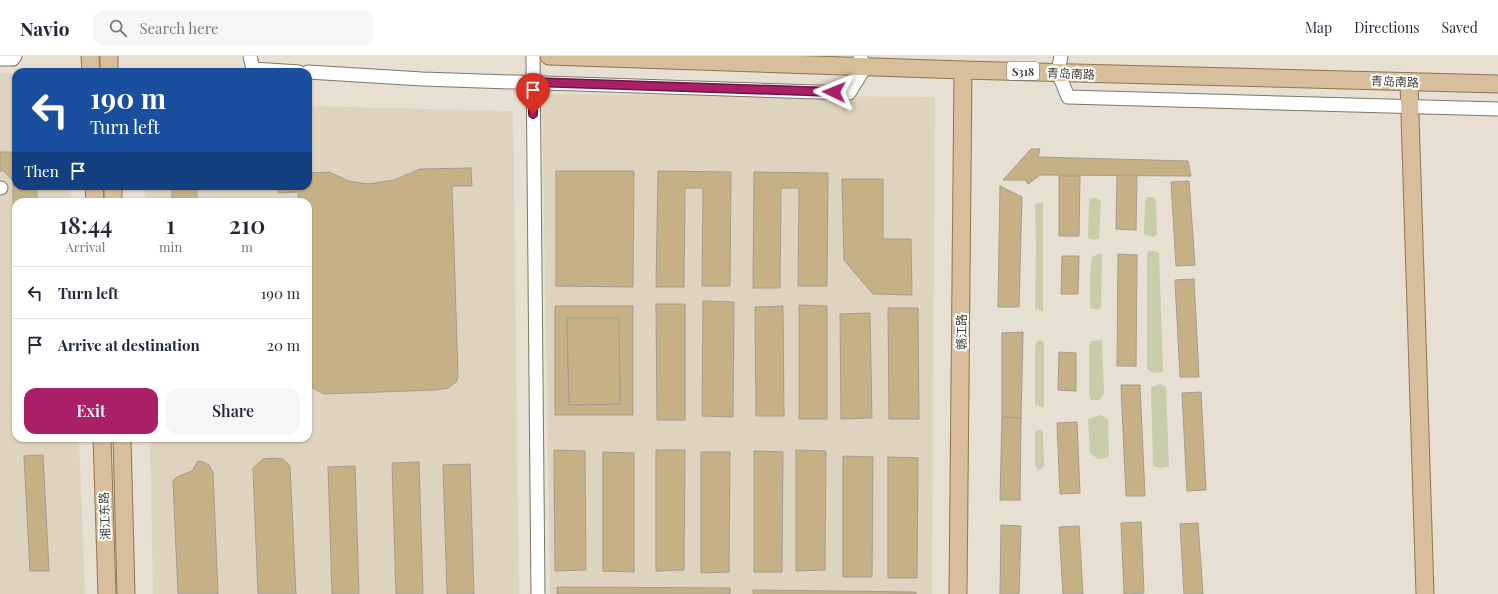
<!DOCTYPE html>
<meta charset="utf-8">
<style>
:root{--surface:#fff;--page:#f6f6f7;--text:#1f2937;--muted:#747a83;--line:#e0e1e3;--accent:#a92066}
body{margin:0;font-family:"Playfair Display","Noto Sans SC",serif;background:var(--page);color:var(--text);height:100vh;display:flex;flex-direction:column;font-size:15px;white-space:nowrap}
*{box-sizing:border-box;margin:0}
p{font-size:13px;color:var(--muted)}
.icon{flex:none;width:22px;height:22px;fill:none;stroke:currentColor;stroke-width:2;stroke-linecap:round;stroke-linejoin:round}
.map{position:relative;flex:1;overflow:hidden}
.panel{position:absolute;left:12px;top:142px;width:300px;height:244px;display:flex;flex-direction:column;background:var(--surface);border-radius:12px;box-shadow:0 1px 3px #0004}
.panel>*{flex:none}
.top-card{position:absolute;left:12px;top:12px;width:300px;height:122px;border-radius:12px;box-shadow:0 1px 3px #0004;background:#1a4fa0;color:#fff;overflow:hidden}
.pin{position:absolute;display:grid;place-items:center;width:34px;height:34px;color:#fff;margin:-41px -17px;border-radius:50% 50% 50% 0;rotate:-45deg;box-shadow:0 0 4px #0007}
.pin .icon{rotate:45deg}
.me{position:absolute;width:44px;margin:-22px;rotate:272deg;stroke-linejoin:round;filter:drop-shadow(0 0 3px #0008)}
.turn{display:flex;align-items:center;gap:14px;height:84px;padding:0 12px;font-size:18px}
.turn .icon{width:52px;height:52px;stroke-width:2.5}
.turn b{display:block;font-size:28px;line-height:34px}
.then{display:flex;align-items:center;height:38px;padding:0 12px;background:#0003;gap:8px;font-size:15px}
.eta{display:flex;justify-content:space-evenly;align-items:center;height:68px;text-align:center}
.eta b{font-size:24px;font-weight:600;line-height:28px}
.primary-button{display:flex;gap:8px;margin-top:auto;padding:8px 12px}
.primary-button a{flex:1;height:46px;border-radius:12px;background:var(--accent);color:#fff;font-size:16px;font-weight:600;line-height:46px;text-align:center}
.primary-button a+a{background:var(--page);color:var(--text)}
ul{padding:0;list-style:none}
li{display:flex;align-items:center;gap:12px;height:52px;padding:0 12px;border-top:1px solid var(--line)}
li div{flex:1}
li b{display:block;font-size:15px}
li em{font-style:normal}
header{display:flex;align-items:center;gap:24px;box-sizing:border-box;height:56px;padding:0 20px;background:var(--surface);border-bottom:1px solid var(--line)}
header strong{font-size:19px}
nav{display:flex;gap:22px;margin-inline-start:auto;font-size:14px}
.search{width:280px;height:36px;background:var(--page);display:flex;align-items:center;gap:10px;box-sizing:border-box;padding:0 14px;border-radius:12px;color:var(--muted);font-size:15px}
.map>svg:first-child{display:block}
.built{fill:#ded3be}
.green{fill:#c8cca8}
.building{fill:#c6b187;stroke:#a39c8e;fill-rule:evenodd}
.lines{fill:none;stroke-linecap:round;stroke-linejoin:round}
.minor-casing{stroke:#7e776a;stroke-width:15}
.major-casing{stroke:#90764d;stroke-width:19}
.minor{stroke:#fff;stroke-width:13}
.major{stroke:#d7bf9c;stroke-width:17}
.route-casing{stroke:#6e1542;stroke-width:10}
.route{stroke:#a92066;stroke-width:7}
.labels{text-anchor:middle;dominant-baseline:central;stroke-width:4;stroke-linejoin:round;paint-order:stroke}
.shield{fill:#fff;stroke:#797672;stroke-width:1}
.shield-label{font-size:11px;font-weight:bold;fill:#3f3c36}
.street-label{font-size:12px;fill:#3f3c36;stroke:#fff}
</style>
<header>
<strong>Navio</strong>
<div class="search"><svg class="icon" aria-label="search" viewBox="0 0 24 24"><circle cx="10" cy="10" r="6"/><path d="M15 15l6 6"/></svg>Search here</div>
<nav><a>Map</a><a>Directions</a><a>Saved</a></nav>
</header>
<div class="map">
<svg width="1498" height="538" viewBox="0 0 1498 538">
<rect width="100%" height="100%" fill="#e7dfd1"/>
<!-- built -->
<g class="built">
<path d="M 0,17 L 16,18 L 16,130 L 70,130 L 71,146 L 16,146 L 16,382 L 79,382 L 85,538 L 0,538 Z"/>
<path d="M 542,38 L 935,41 L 932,538 L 550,538 Z"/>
<path d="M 308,50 L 513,55 L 519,538 L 153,538 L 150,382 L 308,382 L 308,146 L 146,146 L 145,130 L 308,130 Z"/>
</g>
<!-- green -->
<g class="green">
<path d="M 1147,141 L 1153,141 L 1156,146 L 1157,179 L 1153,181 L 1144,178 L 1145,145 Z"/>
<path d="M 1096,142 L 1101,145 L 1099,182 L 1094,184 L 1088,182 L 1089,148 L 1090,143 Z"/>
<path d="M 1043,146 L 1043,255 L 1035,253 L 1036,191 L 1035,148 Z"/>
<path d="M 1149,195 L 1155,195 L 1159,197 L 1163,316 L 1154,317 L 1147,313 L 1147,198 Z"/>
<path d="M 1100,197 L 1102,199 L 1101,252 L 1097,254 L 1090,252 L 1090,218 L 1092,201 Z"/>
<path d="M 1040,284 L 1044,287 L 1044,352 L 1035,349 L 1035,291 L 1036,287 Z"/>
<path d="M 1102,284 L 1104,337 L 1100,344 L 1091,344 L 1089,338 L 1089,290 L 1091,285 Z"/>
<path d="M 1160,328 L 1166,331 L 1169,411 L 1160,412 L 1153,410 L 1151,331 Z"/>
<path d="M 1100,359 L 1108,363 L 1109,401 L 1098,403 L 1090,397 L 1088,363 Z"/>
<path d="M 1042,374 L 1043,378 L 1044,409 L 1041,413 L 1038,414 L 1035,409 L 1035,375 Z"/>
</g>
<!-- building -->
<g class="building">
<path d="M 1031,93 L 1040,93 L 1038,101 L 1188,105 L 1191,120 L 1040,119 L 1028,128 L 1025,124 L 1003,124 Z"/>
<path d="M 0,96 L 16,96 L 16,130 L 37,130 L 37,146 L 16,146 L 16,210 L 13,210 L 13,125 L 4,115 L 0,115 Z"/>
<path d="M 471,112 L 472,130 L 452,130 L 458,318 L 457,325 L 448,332 L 436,334 L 324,338 L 311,331 L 308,328 L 308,146 L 299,146 L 298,136 L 278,137 L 278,130 L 308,130 L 308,117 L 329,116 L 349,125 L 368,128 L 394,124 L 420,113 Z"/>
<path d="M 556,115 L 634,115 L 633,231 L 556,230 Z"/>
<path d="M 658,115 L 731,116 L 730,230 L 702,230 L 703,132 L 685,132 L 684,231 L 656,231 Z"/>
<path d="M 754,116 L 828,117 L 827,230 L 798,230 L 799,132 L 781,132 L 780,232 L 753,232 Z"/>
<path d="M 1117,119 L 1137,119 L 1136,174 L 1116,173 Z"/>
<path d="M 1059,120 L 1080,120 L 1079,180 L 1059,180 Z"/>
<path d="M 842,123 L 883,123 L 883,183 L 911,183 L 912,239 L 873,238 L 844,204 Z"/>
<path d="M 1189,125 L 1195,209 L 1176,210 L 1171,126 Z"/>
<path d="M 172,130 L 233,130 L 233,133 L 197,133 L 197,146 L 172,146 Z"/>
<path d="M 1000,130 L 1022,141 L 1019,251 L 998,251 Z"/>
<path d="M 1118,198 L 1137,199 L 1136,310 L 1117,310 Z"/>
<path d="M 1062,200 L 1079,200 L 1078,238 L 1061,238 Z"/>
<path d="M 1194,223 L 1199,321 L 1180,321 L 1175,224 Z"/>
<path d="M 703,245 L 734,246 L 733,361 L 702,360 Z"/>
<path d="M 656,248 L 685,248 L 685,364 L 657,364 Z"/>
<path d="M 799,249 L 827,250 L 827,363 L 799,363 Z"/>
<path d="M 555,250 L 633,250 L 633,359 L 555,359 ZM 567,262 L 619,262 L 620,348 L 569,349 Z"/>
<path d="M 783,250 L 784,360 L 756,360 L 755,251 Z"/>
<path d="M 888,252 L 918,252 L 919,363 L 889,363 Z"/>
<path d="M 870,257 L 872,362 L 841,363 L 840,258 Z"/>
<path d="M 567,262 L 619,262 L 620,348 L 569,349 Z"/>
<path d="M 1023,276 L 1021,362 L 1002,361 L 1002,277 Z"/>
<path d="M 1059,296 L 1076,297 L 1076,335 L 1058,334 Z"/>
<path d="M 1121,329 L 1140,329 L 1145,440 L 1126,440 Z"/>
<path d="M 1201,336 L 1206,434 L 1187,435 L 1182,337 Z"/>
<path d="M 1002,361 L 1021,362 L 1020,444 L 1000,444 Z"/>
<path d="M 1077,366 L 1080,437 L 1060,438 L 1057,367 Z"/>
<path d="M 554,394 L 585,395 L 586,514 L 555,515 Z"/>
<path d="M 656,394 L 685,394 L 684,514 L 656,515 Z"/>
<path d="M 796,394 L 826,395 L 825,514 L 796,515 Z"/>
<path d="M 754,395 L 783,396 L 782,516 L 754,516 Z"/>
<path d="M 603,396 L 634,397 L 634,516 L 603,515 Z"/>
<path d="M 701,396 L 730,396 L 729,516 L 701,517 Z"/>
<path d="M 43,399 L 49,515 L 30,515 L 24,400 Z"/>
<path d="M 843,400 L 873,401 L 872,521 L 843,521 Z"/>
<path d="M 888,401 L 918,402 L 917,522 L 888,522 Z"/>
<path d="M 272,402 L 283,403 L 290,410 L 296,538 L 258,538 L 253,412 L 263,403 Z"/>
<path d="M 198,405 L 203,406 L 209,409 L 213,417 L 218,538 L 178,538 L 173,425 L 177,421 L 192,415 Z"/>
<path d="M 419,406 L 423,538 L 396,538 L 392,407 Z"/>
<path d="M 470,408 L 474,538 L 447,538 L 443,409 Z"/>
<path d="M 355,410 L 359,538 L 332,538 L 328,411 Z"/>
<path d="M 1141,466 L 1144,537 L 1124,538 L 1121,467 Z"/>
<path d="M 1198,467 L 1203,538 L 1184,538 L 1180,468 Z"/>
<path d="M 1001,469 L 1021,470 L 1019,538 L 1000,538 Z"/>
<path d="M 1079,470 L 1083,538 L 1063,538 L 1059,471 Z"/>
<path d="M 557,531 L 730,532 L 730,538 L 557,538 Z"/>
<path d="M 753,534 L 916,536 L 916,538 L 753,538 Z"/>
</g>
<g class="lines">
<!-- minor casing -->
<g class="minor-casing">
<g id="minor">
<path d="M 250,0 L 253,13 L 299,16"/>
<path d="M 533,0 L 538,538"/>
<path d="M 1061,0 L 1058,16 L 1068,41 L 1498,53"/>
<path d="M 0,3 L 13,3 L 15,0"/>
<path d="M 308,16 L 422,23 L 849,37 L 865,11 L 860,0"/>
<path d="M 0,132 L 1,132"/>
</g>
</g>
<!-- major casing -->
<g class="major-casing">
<g id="major">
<path d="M 90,0 L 91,16"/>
<path d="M 109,0 L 109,16"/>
<path d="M 549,0 L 963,14 L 1498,28"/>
<path d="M 1409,26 L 1425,538"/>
<path d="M 94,130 L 95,146"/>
<path d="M 113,130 L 113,146"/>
<path d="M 102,382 L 107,538"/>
<path d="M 122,382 L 126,538"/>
<path d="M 958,538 L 963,14"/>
</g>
</g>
<!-- minor -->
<use href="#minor" class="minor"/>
<!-- major -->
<use href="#major" class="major"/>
</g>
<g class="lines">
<!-- route casing -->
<g class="route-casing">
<path id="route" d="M 533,58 L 533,26 L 834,36"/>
</g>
<!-- route -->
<use href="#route" class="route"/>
</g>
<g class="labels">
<!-- shield labels -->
<rect class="shield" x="1007" y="6" width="32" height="18" rx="3"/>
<g class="shield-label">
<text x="1023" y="15">S318</text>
</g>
<!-- street labels -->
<g class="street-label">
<text transform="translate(1071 17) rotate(2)">青岛南路</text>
<text transform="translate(1395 25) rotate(2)">青岛南路</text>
<text transform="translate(961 276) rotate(-90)">赣江路</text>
<text transform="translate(104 460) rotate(-92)">湘江东路</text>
</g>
</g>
</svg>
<div class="pin" style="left:533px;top:58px;background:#d93025"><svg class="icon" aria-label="arrive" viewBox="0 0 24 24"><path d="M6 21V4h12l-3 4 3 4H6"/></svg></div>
<svg class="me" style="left:834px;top:36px" viewBox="-20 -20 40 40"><path d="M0-17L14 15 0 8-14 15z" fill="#a92066" stroke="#fff" stroke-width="4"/></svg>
<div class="top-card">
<div class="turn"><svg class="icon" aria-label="left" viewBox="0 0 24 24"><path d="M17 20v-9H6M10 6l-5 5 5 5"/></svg><div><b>190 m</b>Turn left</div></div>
<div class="then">Then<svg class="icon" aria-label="arrive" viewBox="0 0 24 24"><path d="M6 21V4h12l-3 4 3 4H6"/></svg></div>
</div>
<section class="panel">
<div class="eta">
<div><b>18:44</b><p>Arrival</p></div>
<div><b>1</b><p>min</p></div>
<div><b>210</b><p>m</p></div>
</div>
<ul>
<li><svg class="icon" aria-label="left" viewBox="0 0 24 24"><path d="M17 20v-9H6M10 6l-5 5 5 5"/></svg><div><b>Turn left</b></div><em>190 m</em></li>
<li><svg class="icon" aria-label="arrive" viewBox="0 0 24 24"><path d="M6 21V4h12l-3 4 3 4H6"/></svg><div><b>Arrive at destination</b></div><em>20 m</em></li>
</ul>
<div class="primary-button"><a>Exit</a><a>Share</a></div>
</section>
</div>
